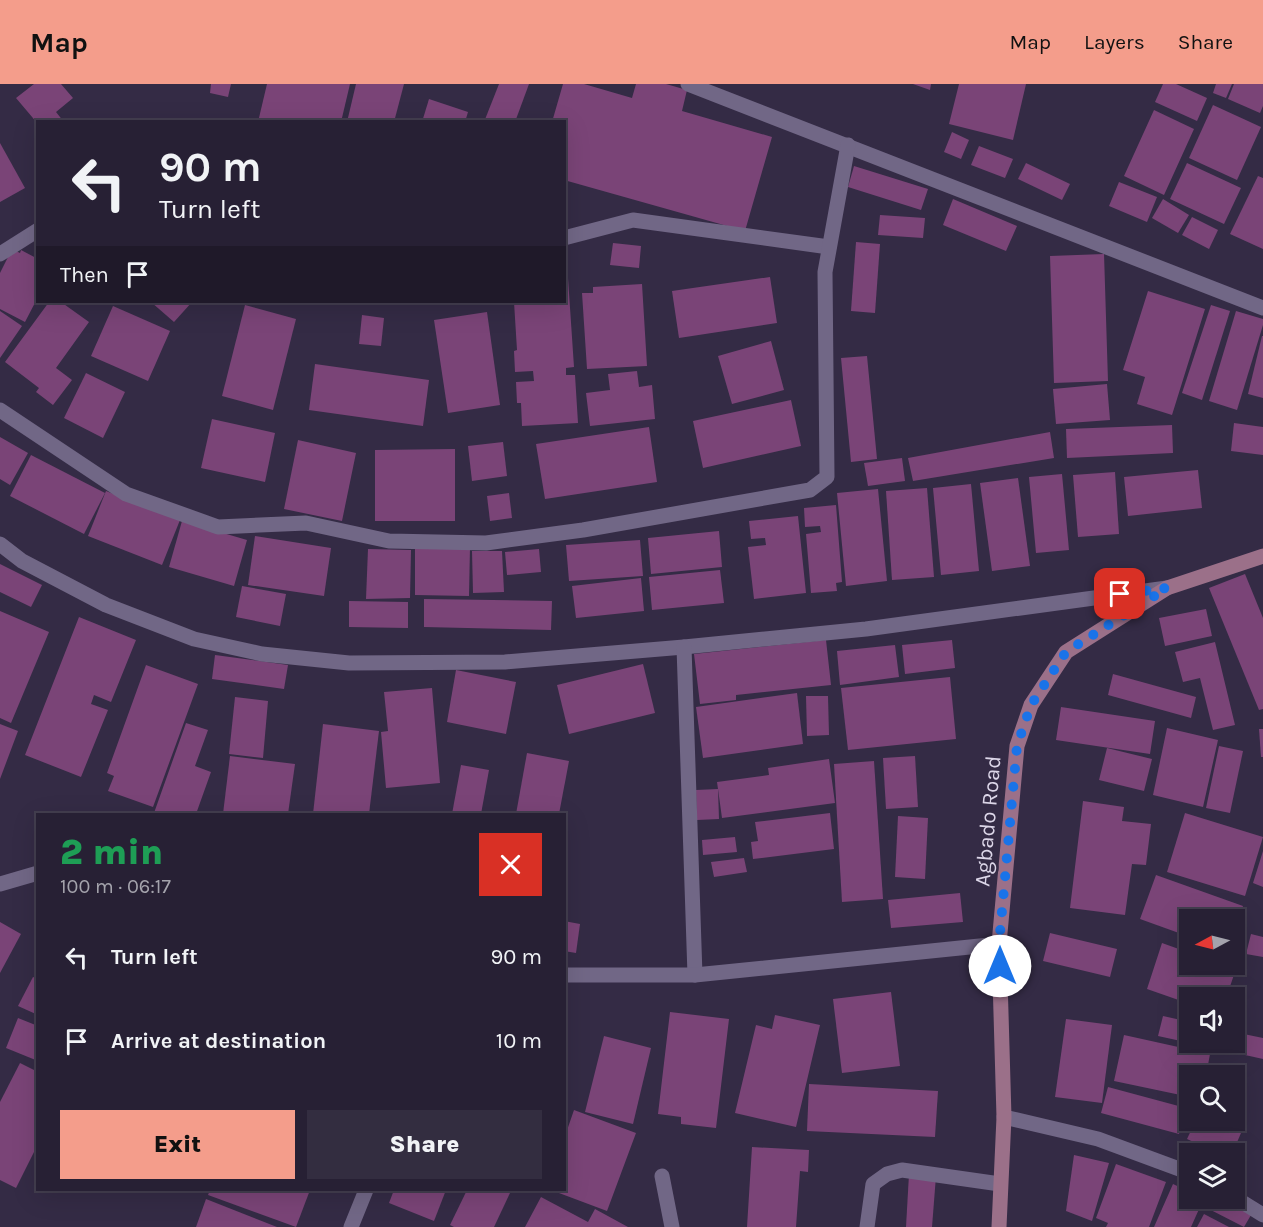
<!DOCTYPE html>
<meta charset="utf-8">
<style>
:root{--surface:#272034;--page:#332d40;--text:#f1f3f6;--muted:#a4a3ac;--line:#433e4f;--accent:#f49d8b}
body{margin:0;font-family:Karla,sans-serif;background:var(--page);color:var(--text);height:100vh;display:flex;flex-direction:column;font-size:22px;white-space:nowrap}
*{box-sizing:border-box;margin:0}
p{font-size:20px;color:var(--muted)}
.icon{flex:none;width:33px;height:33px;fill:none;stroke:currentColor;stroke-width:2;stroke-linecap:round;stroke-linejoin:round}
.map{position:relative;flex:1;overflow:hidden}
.drawer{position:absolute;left:36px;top:729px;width:530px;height:378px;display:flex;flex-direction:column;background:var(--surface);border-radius:0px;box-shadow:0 6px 24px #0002,0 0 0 2px var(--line)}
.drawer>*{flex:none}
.guide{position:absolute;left:36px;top:36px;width:530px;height:183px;border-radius:0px;box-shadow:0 6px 24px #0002,0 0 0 2px var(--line);background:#272034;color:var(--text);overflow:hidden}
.needle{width:39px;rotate:263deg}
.fabs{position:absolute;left:1179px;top:825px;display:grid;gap:12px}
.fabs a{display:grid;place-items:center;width:66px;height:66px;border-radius:0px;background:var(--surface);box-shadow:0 6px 24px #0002,0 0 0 2px var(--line);font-size:30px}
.pin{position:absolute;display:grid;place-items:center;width:51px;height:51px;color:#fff;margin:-26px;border-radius:12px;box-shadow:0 3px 9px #0006}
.me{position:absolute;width:66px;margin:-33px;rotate:0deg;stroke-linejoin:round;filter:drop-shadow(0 0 4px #0008)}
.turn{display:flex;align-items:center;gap:21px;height:126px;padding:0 24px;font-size:27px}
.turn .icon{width:78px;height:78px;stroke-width:2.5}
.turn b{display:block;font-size:42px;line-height:51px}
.then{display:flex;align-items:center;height:57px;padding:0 24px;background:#0003;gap:12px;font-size:22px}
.round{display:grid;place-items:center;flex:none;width:63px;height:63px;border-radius:0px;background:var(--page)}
.headline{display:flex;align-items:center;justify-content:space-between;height:102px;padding:0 24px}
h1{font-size:36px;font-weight:800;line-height:45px;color:#1e9e55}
.button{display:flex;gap:12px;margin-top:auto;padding:12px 24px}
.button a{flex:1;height:69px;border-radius:0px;background:var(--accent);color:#111;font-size:24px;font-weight:800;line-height:69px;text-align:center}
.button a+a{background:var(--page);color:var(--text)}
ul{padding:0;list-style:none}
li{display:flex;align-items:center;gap:18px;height:84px;padding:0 24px}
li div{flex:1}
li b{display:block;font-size:22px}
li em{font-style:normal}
header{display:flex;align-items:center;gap:36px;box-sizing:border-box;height:84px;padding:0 30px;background:var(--accent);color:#111}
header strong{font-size:28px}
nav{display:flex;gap:33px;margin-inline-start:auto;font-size:21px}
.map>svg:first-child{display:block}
.building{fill:#7a4477}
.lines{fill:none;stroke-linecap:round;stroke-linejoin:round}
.lane{stroke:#716786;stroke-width:15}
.street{stroke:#716786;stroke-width:15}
.secondary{stroke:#9b7089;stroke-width:15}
.route{stroke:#1a73e8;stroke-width:10;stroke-dasharray:0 18}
.labels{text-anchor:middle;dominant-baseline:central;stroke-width:5;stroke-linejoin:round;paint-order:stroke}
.street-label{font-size:22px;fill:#dcd6e8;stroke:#342b45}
</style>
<header>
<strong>Map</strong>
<nav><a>Map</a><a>Layers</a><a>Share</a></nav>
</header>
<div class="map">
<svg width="1263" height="1143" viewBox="0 0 1263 1143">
<rect width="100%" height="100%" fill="#342b45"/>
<!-- building -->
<g class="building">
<path d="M 34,0 L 61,0 L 73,14 L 56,28 L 64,38 L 38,38 L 38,40 L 16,14 Z"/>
<path d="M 211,0 L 231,0 L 228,13 L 210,9 Z"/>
<path d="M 267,0 L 350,0 L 341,38 L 258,38 Z"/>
<path d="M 356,0 L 404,0 L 394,38 L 347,38 Z"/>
<path d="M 499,0 L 529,0 L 515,38 L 484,38 Z"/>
<path d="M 563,0 L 584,0 L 632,14 L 636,0 L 666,0 L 687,6 L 682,27 L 772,53 L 745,147 L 564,96 L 564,38 L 552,38 Z"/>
<path d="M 913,0 L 931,0 L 930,6 Z"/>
<path d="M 959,0 L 1026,0 L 1013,56 L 949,40 Z"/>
<path d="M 1163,0 L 1176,0 L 1207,14 L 1197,37 L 1155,18 Z"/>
<path d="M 1216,0 L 1232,0 L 1226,14 L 1213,9 Z"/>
<path d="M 1234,0 L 1263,0 L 1263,22 L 1260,29 L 1228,15 Z"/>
<path d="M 429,15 L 468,28 L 465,38 L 422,38 Z"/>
<path d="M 1213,21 L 1261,43 L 1237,96 L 1189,74 Z"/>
<path d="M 1154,26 L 1194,45 L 1164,111 L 1124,92 Z"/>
<path d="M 952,48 L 969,56 L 961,75 L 944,68 Z"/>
<path d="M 0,59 L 25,104 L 0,118 Z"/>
<path d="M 979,62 L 1013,75 L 1005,94 L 971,81 Z"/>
<path d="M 1026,79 L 1070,100 L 1062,116 L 1018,95 Z"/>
<path d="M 1187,79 L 1241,104 L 1224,140 L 1170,115 Z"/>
<path d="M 854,82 L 928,105 L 921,126 L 848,103 Z"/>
<path d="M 1258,92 L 1263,94 L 1263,165 L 1230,150 Z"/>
<path d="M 1119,98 L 1157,113 L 1147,138 L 1109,122 Z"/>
<path d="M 953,115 L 1017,142 L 1006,167 L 943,141 Z"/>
<path d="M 1163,115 L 1189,131 L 1178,149 L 1152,134 Z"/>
<path d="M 880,131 L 925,134 L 923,154 L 878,151 Z"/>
<path d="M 1192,133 L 1218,146 L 1209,165 L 1182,151 Z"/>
<path d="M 856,158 L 880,160 L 875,229 L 851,227 Z"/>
<path d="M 613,159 L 641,162 L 639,184 L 610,181 Z"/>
<path d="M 12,165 L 20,169 L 21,166 L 38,175 L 38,213 L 25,238 L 0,225 L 0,189 Z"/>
<path d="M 1104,170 L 1108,297 L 1054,299 L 1050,172 Z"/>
<path d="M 770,193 L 777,239 L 679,254 L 672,207 Z"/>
<path d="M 564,194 L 568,194 L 574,283 L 566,284 L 566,291 L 575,291 L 578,339 L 522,342 L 521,319 L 517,319 L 516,298 L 534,297 L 533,287 L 515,288 L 514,267 L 517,266 L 514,218 L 564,218 Z"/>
<path d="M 642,200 L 647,282 L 587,285 L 582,209 L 593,209 L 593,203 Z"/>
<path d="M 1148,207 L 1205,225 L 1172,331 L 1137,320 L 1145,293 L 1123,286 Z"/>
<path d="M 49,218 L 61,218 L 89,238 L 56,284 L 72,296 L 53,321 L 36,308 L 39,304 L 5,278 Z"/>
<path d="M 151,218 L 192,218 L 174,238 Z"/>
<path d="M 245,221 L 296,235 L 273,326 L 222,312 Z"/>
<path d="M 1211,221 L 1230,227 L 1202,316 L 1182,309 Z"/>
<path d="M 113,222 L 170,247 L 148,297 L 91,272 Z"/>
<path d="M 0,227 L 22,242 L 0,274 Z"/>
<path d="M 1236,227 L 1263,235 L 1263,241 L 1237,326 L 1209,317 Z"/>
<path d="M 487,228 L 500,321 L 448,329 L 434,236 Z"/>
<path d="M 362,231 L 384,234 L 381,262 L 359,260 Z"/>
<path d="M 1262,252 L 1263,252 L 1263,314 L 1248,310 Z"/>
<path d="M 771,257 L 784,306 L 732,320 L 718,272 Z"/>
<path d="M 867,272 L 877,375 L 851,378 L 841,274 Z"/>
<path d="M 315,280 L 429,296 L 423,342 L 309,326 Z"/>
<path d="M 637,287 L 639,303 L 652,301 L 655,335 L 590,342 L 586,309 L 610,306 L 608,290 Z"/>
<path d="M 86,289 L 125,308 L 103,354 L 64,334 Z"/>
<path d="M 1107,300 L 1110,336 L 1056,340 L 1053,305 Z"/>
<path d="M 791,316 L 801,362 L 703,384 L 693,337 Z"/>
<path d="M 212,335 L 275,349 L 265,398 L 201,384 Z"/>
<path d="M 1234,339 L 1263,343 L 1263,371 L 1231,367 Z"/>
<path d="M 1172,341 L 1173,369 L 1067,374 L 1066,345 Z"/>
<path d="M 649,343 L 657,398 L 545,415 L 536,360 Z"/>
<path d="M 1050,348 L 1054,374 L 913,397 L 908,374 Z"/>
<path d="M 0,353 L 28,369 L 10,401 L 0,395 Z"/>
<path d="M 298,356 L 356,369 L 342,437 L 284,425 Z"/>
<path d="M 503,358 L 507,392 L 472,397 L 468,362 Z"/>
<path d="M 455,365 L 455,437 L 375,437 L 375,366 Z"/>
<path d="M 31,371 L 105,409 L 84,450 L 10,412 Z"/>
<path d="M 902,374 L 905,397 L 868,402 L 864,379 Z"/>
<path d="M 1198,386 L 1202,424 L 1128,432 L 1124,393 Z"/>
<path d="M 1115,388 L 1119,450 L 1078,453 L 1073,391 Z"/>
<path d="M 1062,390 L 1069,466 L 1036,469 L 1029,393 Z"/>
<path d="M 1018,394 L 1030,482 L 992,487 L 980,399 Z"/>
<path d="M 971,400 L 979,487 L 941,491 L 933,404 Z"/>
<path d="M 927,404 L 934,493 L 892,496 L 886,407 Z"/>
<path d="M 878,405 L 887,497 L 846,502 L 837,409 Z"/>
<path d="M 106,407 L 180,436 L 162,481 L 88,452 Z"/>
<path d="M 509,409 L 512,434 L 490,437 L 487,412 Z"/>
<path d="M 836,421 L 842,498 L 836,499 L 837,507 L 811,509 L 806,450 L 821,448 L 820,442 L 805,443 L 804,424 Z"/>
<path d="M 798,432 L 806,509 L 754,515 L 748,463 L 766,461 L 765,454 L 751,455 L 749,437 Z"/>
<path d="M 182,437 L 247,456 L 234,502 L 169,483 Z"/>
<path d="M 719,447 L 722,483 L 651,490 L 648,454 Z"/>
<path d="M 255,452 L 331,464 L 324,512 L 248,501 Z"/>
<path d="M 640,456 L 643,492 L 569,497 L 566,461 Z"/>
<path d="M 415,463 L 470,463 L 469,512 L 415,511 Z"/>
<path d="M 368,465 L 411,466 L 410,514 L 366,515 Z"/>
<path d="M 539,465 L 541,488 L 507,491 L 505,468 Z"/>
<path d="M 472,467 L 502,467 L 504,508 L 473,509 Z"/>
<path d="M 0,480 L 42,501 L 31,523 L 0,508 Z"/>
<path d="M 720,486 L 724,519 L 652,526 L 649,493 Z"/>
<path d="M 1245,490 L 1263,534 L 1263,625 L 1259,626 L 1209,504 Z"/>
<path d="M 641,494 L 644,527 L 576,534 L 572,502 Z"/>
<path d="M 242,502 L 286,510 L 280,542 L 236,533 Z"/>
<path d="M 424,515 L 552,517 L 551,546 L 424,543 Z"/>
<path d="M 349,517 L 408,518 L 408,544 L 349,543 Z"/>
<path d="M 1206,525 L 1212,552 L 1165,562 L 1159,534 Z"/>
<path d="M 0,527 L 49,548 L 11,639 L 0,634 Z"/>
<path d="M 79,533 L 136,556 L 111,618 L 94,611 L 91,620 L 108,626 L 81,693 L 25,671 Z"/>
<path d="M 826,556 L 831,601 L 736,611 L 736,616 L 700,620 L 694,570 Z"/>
<path d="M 952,556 L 955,584 L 905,590 L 902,561 Z"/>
<path d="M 1215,558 L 1235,641 L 1213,646 L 1200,594 L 1183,598 L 1175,568 Z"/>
<path d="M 895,561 L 899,593 L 840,601 L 837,567 Z"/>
<path d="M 215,571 L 288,581 L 284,605 L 212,595 Z"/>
<path d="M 643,580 L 655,629 L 569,650 L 557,601 Z"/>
<path d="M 146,581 L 198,600 L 153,723 L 108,707 L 114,692 L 107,689 Z"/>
<path d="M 456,586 L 516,598 L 506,650 L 447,638 Z"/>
<path d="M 1113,590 L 1196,613 L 1191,634 L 1108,611 Z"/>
<path d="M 950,593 L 956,655 L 848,666 L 841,604 Z"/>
<path d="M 432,604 L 440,699 L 386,704 L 381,648 L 388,647 L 384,608 Z"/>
<path d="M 797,609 L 803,660 L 703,674 L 696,623 Z"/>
<path d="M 806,612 L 828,612 L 829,651 L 807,652 Z"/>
<path d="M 235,613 L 268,617 L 263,674 L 229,670 Z"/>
<path d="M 1061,623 L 1155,637 L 1150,670 L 1056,656 Z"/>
<path d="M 186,639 L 208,646 L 195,682 L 211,688 L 196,730 L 158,730 L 154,729 Z"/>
<path d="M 0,640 L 18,647 L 0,695 Z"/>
<path d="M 323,640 L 379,647 L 369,730 L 313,730 Z"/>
<path d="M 1167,644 L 1218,656 L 1203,723 L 1153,711 Z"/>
<path d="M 1259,645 L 1263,645 L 1263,673 L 1261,673 Z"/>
<path d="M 1219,662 L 1243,667 L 1230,729 L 1206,724 Z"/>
<path d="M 1107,664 L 1152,675 L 1144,707 L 1099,696 Z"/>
<path d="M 527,669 L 569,677 L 559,730 L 516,730 Z"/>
<path d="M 230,672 L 295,680 L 288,730 L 223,730 Z"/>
<path d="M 915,672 L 918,723 L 886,725 L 883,674 Z"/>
<path d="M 829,675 L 835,719 L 722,734 L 717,698 L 769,691 L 768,684 Z"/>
<path d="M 874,677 L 883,815 L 842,818 L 834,680 Z"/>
<path d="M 461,681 L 489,686 L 481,730 L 452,730 Z"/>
<path d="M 718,705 L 719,735 L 697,736 L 696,706 Z"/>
<path d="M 1083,717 L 1124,723 L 1122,737 L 1151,740 L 1146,781 L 1132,780 L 1125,831 L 1070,824 Z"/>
<path d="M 830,729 L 834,765 L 753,775 L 751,758 L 758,757 L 755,738 Z"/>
<path d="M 1185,729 L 1263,753 L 1245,812 L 1167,788 Z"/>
<path d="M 898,732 L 928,734 L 925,795 L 895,793 Z"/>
<path d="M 735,753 L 737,768 L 703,771 L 702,756 Z"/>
<path d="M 1263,767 L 1263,803 L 1253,799 Z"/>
<path d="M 744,774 L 747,788 L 714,793 L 711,778 Z"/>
<path d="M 1156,791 L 1243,822 L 1235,845 L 1234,836 L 1190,836 L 1190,853 L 1140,835 Z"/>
<path d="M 960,809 L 963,838 L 891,844 L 888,816 Z"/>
<path d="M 564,837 L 580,840 L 576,869 L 564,867 Z"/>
<path d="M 0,838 L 21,850 L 0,889 Z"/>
<path d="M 1050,849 L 1117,865 L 1110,893 L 1043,877 Z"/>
<path d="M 1251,850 L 1263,853 L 1263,873 L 1246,870 Z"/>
<path d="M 1162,859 L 1190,869 L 1190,880 L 1222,880 L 1236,885 L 1226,914 L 1190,914 L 1190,920 L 1147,905 Z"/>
<path d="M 33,893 L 38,895 L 38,931 L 18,922 Z"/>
<path d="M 891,908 L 900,982 L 842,989 L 833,915 Z"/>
<path d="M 670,928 L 729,935 L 716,1044 L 681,1040 L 681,1033 L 658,1030 Z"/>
<path d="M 775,931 L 820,941 L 796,1043 L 735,1029 L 756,941 L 772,945 Z"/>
<path d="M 1163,932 L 1190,938 L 1190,959 L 1158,952 Z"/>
<path d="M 18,934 L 38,942 L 38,977 L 6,964 Z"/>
<path d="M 1066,935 L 1112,941 L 1102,1019 L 1055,1013 Z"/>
<path d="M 1234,948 L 1263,954 L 1263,975 L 1191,959 L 1234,958 Z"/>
<path d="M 1124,951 L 1210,970 L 1206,992 L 1190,992 L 1190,1013 L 1114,997 Z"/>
<path d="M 604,952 L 651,964 L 633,1040 L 585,1028 Z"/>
<path d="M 20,979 L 38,988 L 38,1060 L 16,1104 L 0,1096 L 0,1018 Z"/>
<path d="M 809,1000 L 938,1007 L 935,1053 L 807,1047 Z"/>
<path d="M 1108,1003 L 1186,1024 L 1179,1050 L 1101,1029 Z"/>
<path d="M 1234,1006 L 1244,1009 L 1235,1041 L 1234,1041 Z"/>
<path d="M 574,1026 L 636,1049 L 607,1127 L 551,1106 L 564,1106 L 564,1055 Z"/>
<path d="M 1196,1036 L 1213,1036 L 1241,1049 L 1232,1070 L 1220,1070 L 1187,1055 Z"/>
<path d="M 752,1063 L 809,1066 L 808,1088 L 800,1087 L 796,1143 L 747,1143 Z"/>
<path d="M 1074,1071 L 1109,1079 L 1092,1137 L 1066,1127 Z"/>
<path d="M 1116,1080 L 1166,1098 L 1149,1143 L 1106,1143 L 1108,1139 L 1096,1134 Z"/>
<path d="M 909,1090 L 936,1092 L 932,1143 L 906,1143 Z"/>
<path d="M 1173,1100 L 1190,1108 L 1190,1114 L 1204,1114 L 1191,1143 L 1154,1143 Z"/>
<path d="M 210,1106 L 310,1106 L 296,1143 L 208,1111 Z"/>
<path d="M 394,1106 L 446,1106 L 434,1137 L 389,1119 Z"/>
<path d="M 467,1106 L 501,1106 L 510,1109 L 494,1143 L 454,1143 L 450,1141 Z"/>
<path d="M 541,1113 L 588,1138 L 595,1125 L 628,1143 L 525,1143 Z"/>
<path d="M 1208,1114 L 1219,1114 L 1251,1131 L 1244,1143 L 1203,1122 Z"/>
<path d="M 206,1115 L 277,1143 L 196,1143 Z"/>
<path d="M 1204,1130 L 1229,1143 L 1197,1143 Z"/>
</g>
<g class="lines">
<!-- lane -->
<g class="lane">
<path d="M 351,1143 L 366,1106"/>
<path d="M 867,1143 L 873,1100 L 887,1090 L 902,1086 L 1000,1100"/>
</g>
<!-- street -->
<g class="street">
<path d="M 688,0 L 1263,224"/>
<path d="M 564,154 L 633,136 L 829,163"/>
<path d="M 0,170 L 38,146"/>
<path d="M 0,326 L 126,410 L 218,443 L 306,439 L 389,457 L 486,459 L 583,446 L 810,406 L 827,393 L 825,188 L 848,61"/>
<path d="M 0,460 L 22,477 L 106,521 L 194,555 L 262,570 L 349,579 L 505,578 L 684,563 L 866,545 L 1167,504"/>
<path d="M 684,563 L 695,891"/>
<path d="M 0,800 L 38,789"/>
<path d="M 564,891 L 695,891 L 999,860"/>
<path d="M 1004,1033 L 1098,1055 L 1190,1089"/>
<path d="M 662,1092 L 672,1143"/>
<path d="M 1234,1113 L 1263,1131"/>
</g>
<!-- secondary -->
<path class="secondary" d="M 999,1143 L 1004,1033 L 999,860 L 1017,662 L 1031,621 L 1066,568 L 1167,504 L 1263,472"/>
</g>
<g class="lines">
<!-- route -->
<path class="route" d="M 1000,882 L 999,860 L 1017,662 L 1031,621 L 1066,568 L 1167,504 L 1120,510"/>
</g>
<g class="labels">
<!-- street labels -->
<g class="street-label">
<text transform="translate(988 737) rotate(-85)">Agbado Road</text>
</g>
</g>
</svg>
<div class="fabs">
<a><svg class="needle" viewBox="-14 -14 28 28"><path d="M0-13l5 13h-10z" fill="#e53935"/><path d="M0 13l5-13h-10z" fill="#a4a3ac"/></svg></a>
<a><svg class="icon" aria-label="sound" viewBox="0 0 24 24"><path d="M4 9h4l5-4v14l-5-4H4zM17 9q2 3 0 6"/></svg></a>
<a><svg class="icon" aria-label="search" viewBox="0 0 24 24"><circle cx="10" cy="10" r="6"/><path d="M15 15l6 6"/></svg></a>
<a><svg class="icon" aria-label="layers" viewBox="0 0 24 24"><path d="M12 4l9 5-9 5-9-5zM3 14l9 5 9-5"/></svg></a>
</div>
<div class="pin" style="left:1120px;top:510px;background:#d93025"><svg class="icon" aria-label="arrive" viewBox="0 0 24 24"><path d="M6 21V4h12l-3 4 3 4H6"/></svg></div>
<svg class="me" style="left:1000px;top:882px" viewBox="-20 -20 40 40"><circle r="19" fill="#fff"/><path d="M0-13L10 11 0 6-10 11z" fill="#1a73e8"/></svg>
<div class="guide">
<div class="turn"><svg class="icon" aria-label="left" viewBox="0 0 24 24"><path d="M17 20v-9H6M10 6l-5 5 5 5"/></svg><div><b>90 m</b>Turn left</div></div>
<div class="then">Then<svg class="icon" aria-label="arrive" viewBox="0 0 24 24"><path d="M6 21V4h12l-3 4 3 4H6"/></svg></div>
</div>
<section class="drawer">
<div class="headline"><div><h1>2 min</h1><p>100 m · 06:17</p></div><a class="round" style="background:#d93025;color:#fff"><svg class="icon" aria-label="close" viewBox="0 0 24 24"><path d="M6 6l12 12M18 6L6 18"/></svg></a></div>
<ul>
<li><svg class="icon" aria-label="left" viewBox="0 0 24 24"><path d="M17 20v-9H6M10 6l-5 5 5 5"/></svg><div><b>Turn left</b></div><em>90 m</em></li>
<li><svg class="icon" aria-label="arrive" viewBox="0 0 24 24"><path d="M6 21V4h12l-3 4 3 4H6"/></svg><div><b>Arrive at destination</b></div><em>10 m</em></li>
</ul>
<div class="button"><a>Exit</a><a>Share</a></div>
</section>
</div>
